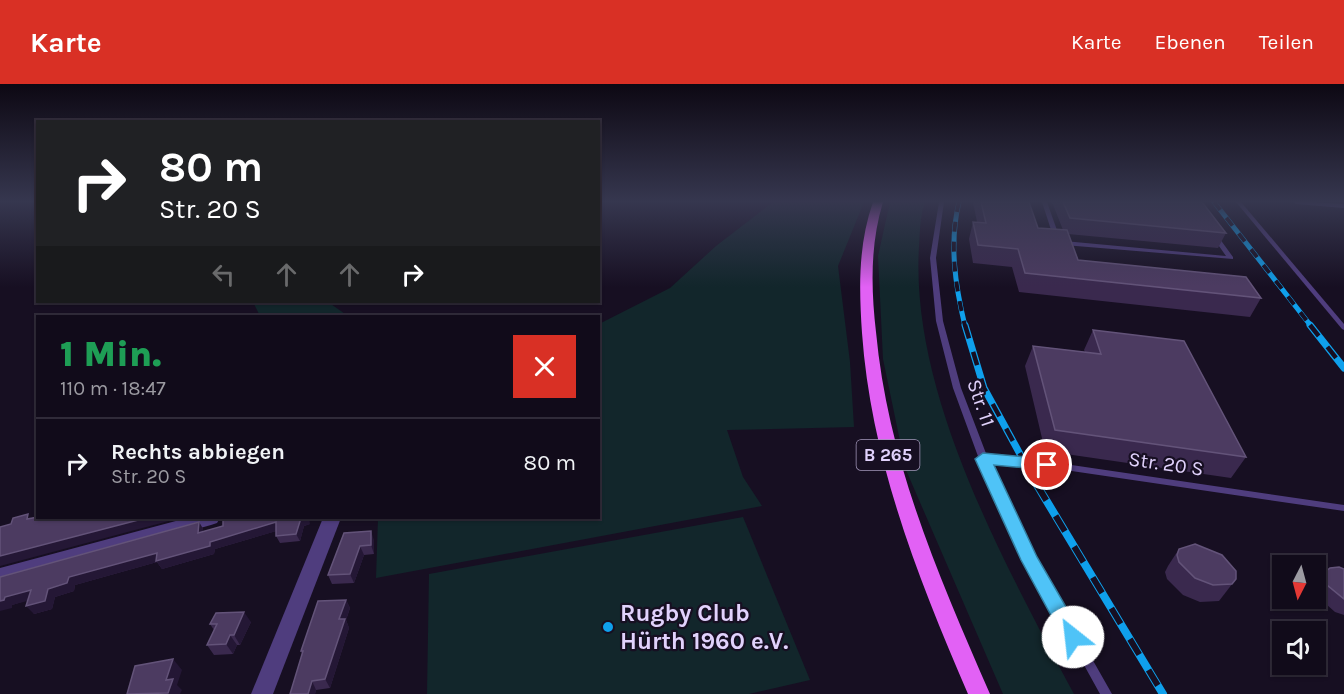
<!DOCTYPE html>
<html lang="de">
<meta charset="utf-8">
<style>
:root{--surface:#110b1a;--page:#1a1423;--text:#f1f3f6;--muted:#9c9ba2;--line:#302b39;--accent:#d93025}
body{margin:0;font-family:Karla,sans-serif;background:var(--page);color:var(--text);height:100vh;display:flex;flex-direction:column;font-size:22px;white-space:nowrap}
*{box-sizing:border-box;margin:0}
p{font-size:20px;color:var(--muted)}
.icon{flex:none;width:33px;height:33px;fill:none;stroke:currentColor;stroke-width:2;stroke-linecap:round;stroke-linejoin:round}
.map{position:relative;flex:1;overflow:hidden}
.side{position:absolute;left:36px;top:231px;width:564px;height:204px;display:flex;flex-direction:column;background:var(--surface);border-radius:0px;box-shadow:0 2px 4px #0004,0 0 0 2px var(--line)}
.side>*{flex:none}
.top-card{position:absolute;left:36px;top:36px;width:564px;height:183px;border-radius:0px;box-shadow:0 2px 4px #0004,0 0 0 2px var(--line);background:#202124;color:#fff;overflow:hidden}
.needle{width:39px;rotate:186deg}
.controls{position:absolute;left:1272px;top:471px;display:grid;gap:12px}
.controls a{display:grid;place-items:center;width:54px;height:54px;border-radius:0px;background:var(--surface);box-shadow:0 2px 4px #0004,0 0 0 2px var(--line);font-size:30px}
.pin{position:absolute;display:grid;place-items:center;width:51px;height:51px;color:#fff;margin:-26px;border:3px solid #fff;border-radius:50%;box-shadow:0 2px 6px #0007}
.me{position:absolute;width:66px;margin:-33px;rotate:331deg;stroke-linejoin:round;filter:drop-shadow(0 0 4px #0008)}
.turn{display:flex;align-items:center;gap:21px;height:126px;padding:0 24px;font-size:27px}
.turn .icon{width:78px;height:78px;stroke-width:2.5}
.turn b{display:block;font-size:42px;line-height:51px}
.lanes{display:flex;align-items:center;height:57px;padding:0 24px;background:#0003;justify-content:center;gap:30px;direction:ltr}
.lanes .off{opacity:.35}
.round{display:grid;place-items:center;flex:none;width:63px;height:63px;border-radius:0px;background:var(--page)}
.head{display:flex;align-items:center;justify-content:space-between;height:102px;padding:0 24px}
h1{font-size:36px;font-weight:800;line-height:45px;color:#1e9e55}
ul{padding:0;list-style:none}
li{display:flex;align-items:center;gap:18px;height:90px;padding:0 24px;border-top:2px solid var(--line)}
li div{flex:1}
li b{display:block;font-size:22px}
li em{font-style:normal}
header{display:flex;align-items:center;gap:36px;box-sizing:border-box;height:84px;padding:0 30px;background:var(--accent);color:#fff}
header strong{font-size:28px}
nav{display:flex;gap:33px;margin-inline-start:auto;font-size:21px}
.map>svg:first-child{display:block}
.green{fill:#12262b}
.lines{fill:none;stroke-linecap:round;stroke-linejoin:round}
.lane{fill:#4f3d7e;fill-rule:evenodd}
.street{fill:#4f3d7e;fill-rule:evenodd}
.primary{fill:#e261f5;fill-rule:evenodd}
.rail-far2-casing{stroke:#0fa0ec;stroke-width:5}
.rail-far1-casing{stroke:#0fa0ec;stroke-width:7}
.rail-casing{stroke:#0fa0ec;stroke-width:8}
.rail-far2{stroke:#170f22;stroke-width:4;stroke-dasharray:10;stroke-linecap:butt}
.rail-far1{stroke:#170f22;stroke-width:4.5;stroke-dasharray:14;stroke-linecap:butt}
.rail{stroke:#170f22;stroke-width:6;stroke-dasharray:18;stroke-linecap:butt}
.wall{fill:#3a294e}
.shaded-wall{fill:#241735}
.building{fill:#4c3b61;stroke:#635379;stroke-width:1.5}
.route{fill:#4fc3f7;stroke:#337fa1;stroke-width:1.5}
.poi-dot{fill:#0fa0ec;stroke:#170f22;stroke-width:2}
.labels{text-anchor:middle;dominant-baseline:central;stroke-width:4.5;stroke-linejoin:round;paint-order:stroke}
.shield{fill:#170f22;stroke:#a498bb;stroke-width:1.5}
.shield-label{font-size:18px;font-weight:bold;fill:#e1d2fc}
.street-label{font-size:20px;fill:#e1d2fc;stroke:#170f22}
.near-poi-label{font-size:24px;font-weight:bold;fill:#e1d2fc;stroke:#170f22;text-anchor:start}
</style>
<header>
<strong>Karte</strong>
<nav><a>Karte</a><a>Ebenen</a><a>Teilen</a></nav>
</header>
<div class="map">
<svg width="1344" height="610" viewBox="0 0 1344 610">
<rect width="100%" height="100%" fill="#170f22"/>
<!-- green -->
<g class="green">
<path d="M 773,118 L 864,118 L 838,182 L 850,278 L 854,343 L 727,346 L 743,393 L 762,422 L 376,494 L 378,434 L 598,434 L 599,240 L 670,204 L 716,162 Z"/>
<path d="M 890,118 L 925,118 C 920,132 920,148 919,163 C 910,311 1006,482 1074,610 L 1003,610 L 906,386 L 883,275 L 878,172 Z"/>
<path d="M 253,218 L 328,218 L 348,232 L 260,232 Z"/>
<path d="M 743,433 L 810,596 L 749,610 L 427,610 L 429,490 Z"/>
</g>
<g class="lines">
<!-- lane -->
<g class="lane">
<path d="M 939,118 L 944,118 L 936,174 L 943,237 L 961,304 L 987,372 L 1024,374 L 1344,421 L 1344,427 L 1024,380 L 990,378 L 1017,439 L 1049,499 L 1112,610 L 1100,610 L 1042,505 L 1008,439 L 979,375 L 953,304 L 936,237 L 930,174 Z"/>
<path d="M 1042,118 L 1047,118 L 1059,152 L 1058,153 L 1056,154 L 1053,152 Z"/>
<path d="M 1236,118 L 1241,118 L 1344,240 L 1344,246 L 1342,245 Z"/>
<path d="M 1294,118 L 1311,118 L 1344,120 L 1344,124 L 1296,120 Z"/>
<path d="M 1215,150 L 1217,151 L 1233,173 L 1233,175 L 1064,161 L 1061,159 L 1064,157 L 1226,172 L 1212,152 Z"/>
</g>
<!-- street -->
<g class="street">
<path d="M 187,434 L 220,434 L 217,439 L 211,441 L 0,500 L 0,484 Z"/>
<path d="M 323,434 L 341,434 L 273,610 L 251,610 Z"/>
</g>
<!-- primary -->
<path class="primary" d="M 873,118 L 883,118 C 870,161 871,204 876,248 C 888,377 939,493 990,610 L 968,610 C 918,494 871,376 862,249 C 859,204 858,161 873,118 Z"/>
<!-- rail-far2 casing -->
<g class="rail-far2-casing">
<g id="rail-far2">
<path d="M 959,118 C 949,159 955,201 965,242"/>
<path d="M 1214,118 L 1311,242"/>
</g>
</g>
<!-- rail-far1 casing -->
<g class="rail-far1-casing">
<g id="rail-far1">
<path d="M 965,241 L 984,304 L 1038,403"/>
<path d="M 1310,241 L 1344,284"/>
</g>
</g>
<!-- rail casing -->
<g class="rail-casing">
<path id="rail" d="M 1037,401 L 1163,610"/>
</g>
<!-- rail-far2 -->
<use href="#rail-far2" class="rail-far2"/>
<!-- rail-far1 -->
<use href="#rail-far1" class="rail-far1"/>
<!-- rail -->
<use href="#rail" class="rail"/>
</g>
<!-- wall -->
<g class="wall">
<path d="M 973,118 L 1029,118 L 1038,144 L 1063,146 L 1052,118 L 1202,118 L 1226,149 L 1218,164 L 1068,150 L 1078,176 L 1261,214 L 1250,233 L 1019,208 L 1012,183 L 973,179 L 969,155 L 973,138 L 977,138 Z"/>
<path d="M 1093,246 L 1246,373 L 1231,394 L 1045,367 L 1025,282 L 1033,262 L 1085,268 L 1084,266 Z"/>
<path d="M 199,438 L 203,445 L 203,447 L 310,440 L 304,442 L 300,457 L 280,459 L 276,452 L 276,447 L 215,465 L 214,470 L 162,485 L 157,478 L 75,501 L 74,507 L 55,513 L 52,525 L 34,530 L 28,516 L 12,521 L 12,524 L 0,493 Z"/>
<path d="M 344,449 L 374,456 L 374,470 L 364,471 L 354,499 L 332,500 L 328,491 Z"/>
<path d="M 1179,465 L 1236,495 L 1219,517 L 1200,518 L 1183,511 L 1167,495 L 1165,488 L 1168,482 Z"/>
<path d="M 1344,485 L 1344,531 L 1335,528 L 1317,512 L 1316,503 L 1316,498 L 1325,488 Z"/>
<path d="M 346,516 L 350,524 L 346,536 L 349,544 L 330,604 L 316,606 L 315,610 L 301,567 Z"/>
<path d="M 251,538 L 240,561 L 237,561 L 233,570 L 214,571 L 207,561 L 214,546 L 210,540 Z"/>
</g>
<!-- shaded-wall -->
<g class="shaded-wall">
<path d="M 146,434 L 180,434 L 0,482 L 0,472 Z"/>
<path d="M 301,434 L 309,434 L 310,440 L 304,442 L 300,457 L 296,450 Z"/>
<path d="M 199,438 L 203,445 L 203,457 L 198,449 Z"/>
<path d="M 276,438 L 280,446 L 215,465 L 214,470 L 162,485 L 157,478 L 75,501 L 74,507 L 55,513 L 52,525 L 34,530 L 26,522 L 48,505 L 69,493 L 157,469 L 210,458 Z"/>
<path d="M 371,447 L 374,456 L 374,470 L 371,461 Z"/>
<path d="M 360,462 L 364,471 L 354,499 L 350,490 Z"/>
<path d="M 31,506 L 38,514 L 12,521 L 12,524 L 0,527 L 0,517 L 5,513 Z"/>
<path d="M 346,516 L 350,524 L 346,536 L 349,544 L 330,604 L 325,595 L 339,535 Z"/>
<path d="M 244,528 L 251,538 L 240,561 L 234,551 Z"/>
<path d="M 230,551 L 237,561 L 233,570 L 226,560 Z"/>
<path d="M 173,575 L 182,586 L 177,601 L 182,606 L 180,610 L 165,610 L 166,596 Z"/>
<path d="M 312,597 L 316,606 L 315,610 L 308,610 Z"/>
</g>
<!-- building -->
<g class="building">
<path d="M 981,118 L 1029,118 L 1038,144 L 1067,146 L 1078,176 L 1246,193 L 1261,214 L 1025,189 L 1018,165 L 978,161 L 973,138 L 986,139 Z"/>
<path d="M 1063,118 L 1202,118 L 1226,149 L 1070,134 Z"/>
<path d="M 1093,246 L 1184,257 L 1246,373 L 1055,346 L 1033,262 L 1101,270 Z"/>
<path d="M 28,430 L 27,435 L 38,433 L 146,434 L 0,472 L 0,443 L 11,440 L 13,434 Z"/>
<path d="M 223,434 L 303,434 L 301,434 L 296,450 L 276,452 L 276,438 L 210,458 L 210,462 L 156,477 L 157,469 L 69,493 L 67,499 L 48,505 L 45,517 L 26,522 L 31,506 L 5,513 L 4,516 L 0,517 L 0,493 L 199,438 L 198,449 L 223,442 Z"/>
<path d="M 371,447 L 371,461 L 360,462 L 350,490 L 328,491 L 344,449 Z"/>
<path d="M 1195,460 L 1222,471 L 1236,487 L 1236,495 L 1232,500 L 1213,501 L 1195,494 L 1179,478 L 1177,471 L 1179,465 Z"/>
<path d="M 1339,483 L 1344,485 L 1344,515 L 1327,501 L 1325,488 L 1330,484 Z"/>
<path d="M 346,516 L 339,535 L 345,535 L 325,595 L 312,597 L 308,610 L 290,610 L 303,567 L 301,567 L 318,517 Z"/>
<path d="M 244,528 L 234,551 L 230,551 L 226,560 L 207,561 L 217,540 L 210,540 L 216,529 Z"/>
<path d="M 173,575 L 166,596 L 173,595 L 168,609 L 127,610 L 135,582 Z"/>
</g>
<!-- sky -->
<linearGradient id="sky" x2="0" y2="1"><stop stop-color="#0d0813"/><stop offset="0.58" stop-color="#36374f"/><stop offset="1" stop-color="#36374f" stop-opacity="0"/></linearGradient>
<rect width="1344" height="203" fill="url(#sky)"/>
<!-- route -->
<path class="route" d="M 983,369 L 1047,375 L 1054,381 L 1047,386 L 994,381 L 1037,473 L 1080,547 L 1083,553 L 1080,559 L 1073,561 L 1066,559 L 1021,476 L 975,375 Z"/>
<!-- markers -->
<circle class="poi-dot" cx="608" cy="543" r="6"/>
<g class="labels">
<!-- shield labels -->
<rect class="shield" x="856.5" y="356" width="63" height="30" rx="4.5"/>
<g class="shield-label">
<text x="888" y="371">B 265</text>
</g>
<!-- street labels -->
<g class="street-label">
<text transform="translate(981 319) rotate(71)">Str. 11</text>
<text transform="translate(1166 380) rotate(8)">Str. 20 S</text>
</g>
<!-- near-poi labels -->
<g class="near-poi-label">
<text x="620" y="529">Rugby Club<tspan x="620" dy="28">Hürth 1960 e.V.</tspan></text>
</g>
</g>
</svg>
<div class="controls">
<a><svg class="needle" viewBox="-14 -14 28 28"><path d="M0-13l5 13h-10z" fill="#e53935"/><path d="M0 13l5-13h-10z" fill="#9c9ba2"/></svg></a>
<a><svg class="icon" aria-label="sound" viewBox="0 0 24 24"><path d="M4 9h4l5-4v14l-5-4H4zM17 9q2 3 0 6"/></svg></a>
</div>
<div class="pin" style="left:1047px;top:381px;background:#d93025"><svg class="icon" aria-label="arrive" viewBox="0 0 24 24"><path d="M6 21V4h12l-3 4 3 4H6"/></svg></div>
<svg class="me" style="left:1073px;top:553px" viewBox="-20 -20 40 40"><circle r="19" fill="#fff"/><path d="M0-13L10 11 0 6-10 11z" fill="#4fc3f7"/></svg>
<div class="top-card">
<div class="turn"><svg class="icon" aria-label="right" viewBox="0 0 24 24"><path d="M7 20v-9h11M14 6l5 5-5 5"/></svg><div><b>80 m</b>Str. 20 S</div></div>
<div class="lanes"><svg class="icon off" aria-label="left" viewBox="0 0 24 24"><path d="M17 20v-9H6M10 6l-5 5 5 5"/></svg><svg class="icon off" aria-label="ahead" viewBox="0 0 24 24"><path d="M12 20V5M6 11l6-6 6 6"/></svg><svg class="icon off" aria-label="ahead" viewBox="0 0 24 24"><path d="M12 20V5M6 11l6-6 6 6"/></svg><svg class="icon" aria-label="right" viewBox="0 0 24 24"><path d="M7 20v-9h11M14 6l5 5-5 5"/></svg></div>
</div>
<section class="side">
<div class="head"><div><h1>1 Min.</h1><p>110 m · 18:47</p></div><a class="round" style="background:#d93025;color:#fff"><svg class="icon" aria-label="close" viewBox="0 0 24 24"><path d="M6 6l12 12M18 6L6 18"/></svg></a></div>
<ul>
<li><svg class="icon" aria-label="right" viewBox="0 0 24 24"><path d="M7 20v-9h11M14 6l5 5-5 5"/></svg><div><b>Rechts abbiegen</b><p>Str. 20 S</p></div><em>80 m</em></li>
</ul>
</section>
</div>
